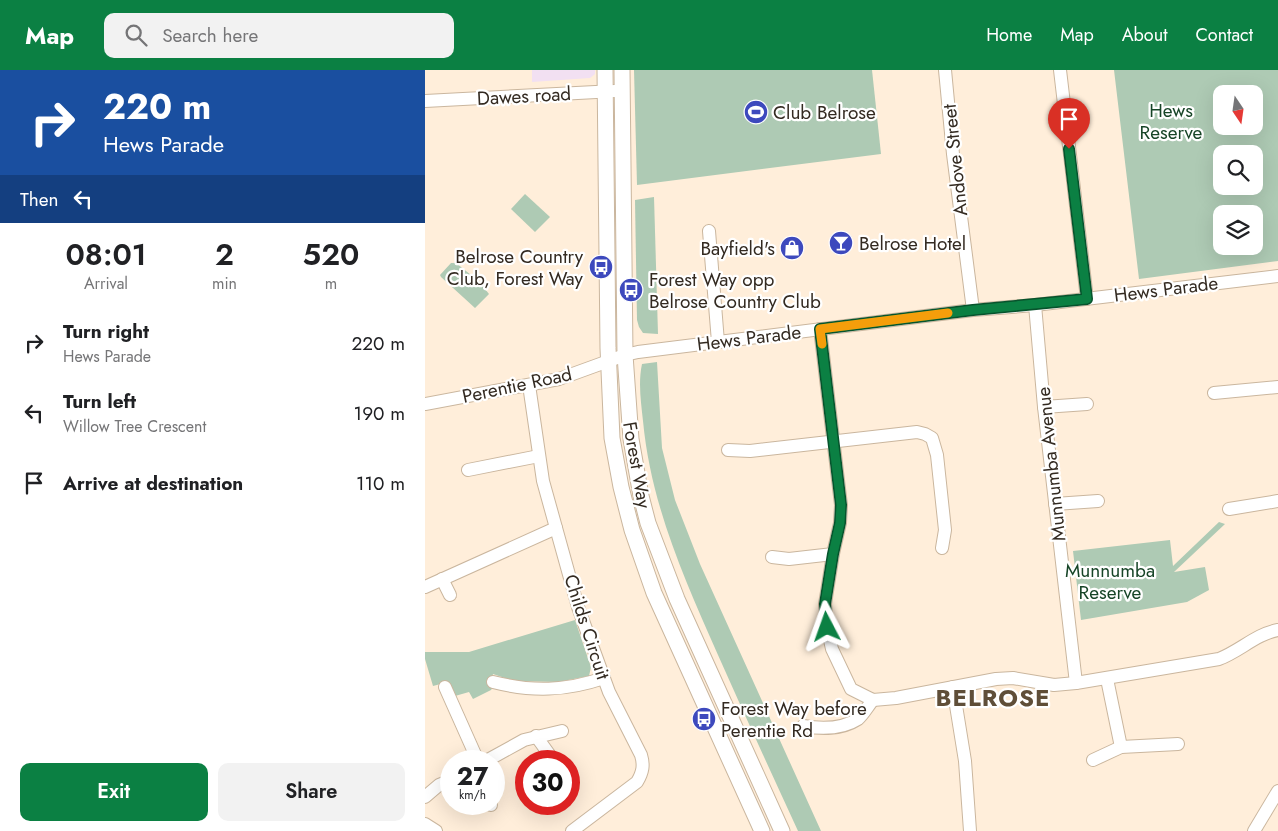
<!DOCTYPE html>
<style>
:root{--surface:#fff;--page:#f2f2f2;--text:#202124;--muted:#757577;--accent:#0b8043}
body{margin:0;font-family:Jost,sans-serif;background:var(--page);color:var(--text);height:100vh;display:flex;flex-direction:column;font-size:19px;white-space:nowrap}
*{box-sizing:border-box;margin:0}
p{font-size:16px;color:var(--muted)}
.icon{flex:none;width:28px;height:28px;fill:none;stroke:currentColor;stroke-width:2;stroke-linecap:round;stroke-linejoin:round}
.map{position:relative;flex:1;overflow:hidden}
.sheet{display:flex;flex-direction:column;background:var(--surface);width:425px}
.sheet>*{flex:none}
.hud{background:#1a4fa0;color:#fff;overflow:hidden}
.needle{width:32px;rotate:167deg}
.buttons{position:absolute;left:788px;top:15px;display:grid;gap:10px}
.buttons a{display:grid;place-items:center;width:50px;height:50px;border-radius:10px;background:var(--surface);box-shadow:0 5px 20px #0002;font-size:25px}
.speed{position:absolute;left:15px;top:680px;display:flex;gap:10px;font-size:25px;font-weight:700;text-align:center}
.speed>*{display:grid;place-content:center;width:65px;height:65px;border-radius:50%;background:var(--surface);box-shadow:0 5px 20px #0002;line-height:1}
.speed small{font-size:12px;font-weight:400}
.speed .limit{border:8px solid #d22;background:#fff;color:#111}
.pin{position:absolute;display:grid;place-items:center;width:42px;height:42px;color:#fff;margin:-51px -21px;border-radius:50% 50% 50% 0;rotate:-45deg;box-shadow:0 0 5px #0007}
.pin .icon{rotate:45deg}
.me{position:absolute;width:55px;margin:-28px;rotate:356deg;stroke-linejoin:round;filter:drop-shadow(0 0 4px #0008)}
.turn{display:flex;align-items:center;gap:18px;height:105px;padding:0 20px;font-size:22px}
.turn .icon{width:65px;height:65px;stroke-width:2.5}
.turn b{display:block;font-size:35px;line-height:42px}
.then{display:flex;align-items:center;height:48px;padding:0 20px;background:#0003;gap:10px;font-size:19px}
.eta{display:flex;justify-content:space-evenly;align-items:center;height:85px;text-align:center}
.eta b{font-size:30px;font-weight:600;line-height:35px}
.action{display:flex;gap:10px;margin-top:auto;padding:10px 20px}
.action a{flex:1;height:58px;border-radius:10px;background:var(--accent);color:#fff;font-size:20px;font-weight:600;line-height:58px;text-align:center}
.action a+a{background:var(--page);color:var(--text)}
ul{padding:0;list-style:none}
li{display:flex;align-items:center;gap:15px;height:70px;padding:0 20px}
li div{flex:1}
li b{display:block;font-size:19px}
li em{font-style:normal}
header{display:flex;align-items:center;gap:30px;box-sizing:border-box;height:70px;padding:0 25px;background:var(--accent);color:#fff}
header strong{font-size:24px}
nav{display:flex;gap:28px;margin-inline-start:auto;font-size:18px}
.search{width:350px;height:45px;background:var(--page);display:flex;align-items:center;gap:12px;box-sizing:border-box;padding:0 18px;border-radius:10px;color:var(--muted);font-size:19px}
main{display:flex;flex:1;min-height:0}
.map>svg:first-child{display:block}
.commercial{fill:#f2e0f2}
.green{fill:#aecab4;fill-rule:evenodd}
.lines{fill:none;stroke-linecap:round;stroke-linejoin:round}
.minor-casing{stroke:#cab69e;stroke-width:14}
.major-casing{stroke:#cab69e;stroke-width:17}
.minor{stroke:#fff;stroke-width:12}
.major{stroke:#fff;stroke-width:15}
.route-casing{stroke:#07532c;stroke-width:12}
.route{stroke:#0b8043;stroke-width:9}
.slow{stroke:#f59e0b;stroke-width:9}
.labels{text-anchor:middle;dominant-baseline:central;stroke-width:4.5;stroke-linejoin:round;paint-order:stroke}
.street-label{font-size:19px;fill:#332a21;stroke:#fff}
.park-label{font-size:19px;fill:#174527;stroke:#fff}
.poi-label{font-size:19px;fill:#332a21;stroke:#fff;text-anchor:start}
.district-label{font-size:24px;font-weight:bold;letter-spacing:1px;fill:#5f4e38;stroke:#fff}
</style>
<header>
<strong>Map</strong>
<div class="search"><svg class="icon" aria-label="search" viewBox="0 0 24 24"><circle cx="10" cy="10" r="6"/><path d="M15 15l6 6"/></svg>Search here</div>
<nav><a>Home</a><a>Map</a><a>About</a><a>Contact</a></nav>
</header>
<main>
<section class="sheet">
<div class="hud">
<div class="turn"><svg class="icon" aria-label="right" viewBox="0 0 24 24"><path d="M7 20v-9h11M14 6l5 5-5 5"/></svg><div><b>220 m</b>Hews Parade</div></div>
<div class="then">Then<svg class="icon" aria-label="left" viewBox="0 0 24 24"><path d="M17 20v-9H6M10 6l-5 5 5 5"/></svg></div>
</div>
<div class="eta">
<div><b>08:01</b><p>Arrival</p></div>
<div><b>2</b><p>min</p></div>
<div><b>520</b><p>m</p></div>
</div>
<ul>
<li><svg class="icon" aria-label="right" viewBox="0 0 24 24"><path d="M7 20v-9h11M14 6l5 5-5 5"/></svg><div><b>Turn right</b><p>Hews Parade</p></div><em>220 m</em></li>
<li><svg class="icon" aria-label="left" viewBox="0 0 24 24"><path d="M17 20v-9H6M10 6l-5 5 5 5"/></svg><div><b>Turn left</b><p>Willow Tree Crescent</p></div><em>190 m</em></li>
<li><svg class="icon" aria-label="arrive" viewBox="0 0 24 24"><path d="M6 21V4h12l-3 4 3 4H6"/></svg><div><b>Arrive at destination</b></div><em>110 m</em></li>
</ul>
<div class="action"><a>Exit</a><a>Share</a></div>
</section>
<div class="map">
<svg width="853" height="761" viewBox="0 0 853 761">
<rect width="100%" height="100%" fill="#ffeeda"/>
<!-- commercial -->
<path class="commercial" d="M 107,0 L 170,0 L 170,4 L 165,8 L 107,12 Z"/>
<!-- green -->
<g class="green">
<path d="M 209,0 L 447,0 L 456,84 L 212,115 Z"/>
<path d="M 689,0 L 853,0 L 853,191 L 714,209 ZM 796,24 L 829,24 L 829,56 L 796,56 ZM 796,84 L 829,84 L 829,116 L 796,116 ZM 796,144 L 829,144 L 829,176 L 796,176 Z"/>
<path d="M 100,124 L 125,147 L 110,162 L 86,139 Z"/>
<path d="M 229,127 L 233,264 L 218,263 L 214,257 L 212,250 L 210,130 Z"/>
<path d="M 26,193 L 31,193 L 61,217 L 60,219 L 64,224 L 50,238 L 16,207 L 15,205 Z"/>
<path d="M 232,292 L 237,378 L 250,430 L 275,494 L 396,761 L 373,761 C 346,702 319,644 293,585 C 259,508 226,435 218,351 C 216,332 213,313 217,294 Z"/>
<path d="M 794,452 L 800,454 L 749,502 L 780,497 L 784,520 L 762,532 L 656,550 L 648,481 L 745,470 L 748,496 Z"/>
<path d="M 150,550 L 166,597 L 164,606 L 133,612 L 89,611 L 68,604 L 65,615 L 68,617 L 66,620 L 48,629 L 44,622 L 30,626 L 23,612 L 8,616 L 0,589 L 0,582 L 44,582 Z"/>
</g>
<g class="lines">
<!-- minor casing -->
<g class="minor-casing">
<g id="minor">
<path d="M 520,0 L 528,84 L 548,240"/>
<path d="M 635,0 L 662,229"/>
<path d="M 0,31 L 190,21"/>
<path d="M 284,161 L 293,272"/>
<path d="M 610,235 L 619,337 L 651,613"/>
<path d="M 395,259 L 416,435 L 415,453 L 408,484 L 400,534 L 402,557 L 407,579 L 426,619 L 448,630 L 471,628 L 571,609 L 588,608 L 629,615 L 651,613 L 794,589 C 815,581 831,564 853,560"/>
<path d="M 104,315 L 118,411 L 153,537 L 184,622 L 216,685 C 219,695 218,702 212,712 L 147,761"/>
<path d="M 789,323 L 853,317"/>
<path d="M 0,334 L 134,309 L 200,285 L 213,282 L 548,240 L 610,235 L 853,206"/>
<path d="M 619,337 L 662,334"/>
<path d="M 303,380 L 325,381 L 492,362 L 500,364 L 507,368 L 512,385 L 520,460 L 517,478"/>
<path d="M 43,400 L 114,386"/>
<path d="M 630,434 L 673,431"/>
<path d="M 804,439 L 853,431"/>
<path d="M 347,487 L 364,489 L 408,484"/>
<path d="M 17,509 L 25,525"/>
<path d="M 0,517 L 131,458"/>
<path d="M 682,609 L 696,677"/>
<path d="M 68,612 C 107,622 141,621 179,608"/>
<path d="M 20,617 L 53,691"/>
<path d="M 528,617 L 540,691 L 545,761"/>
<path d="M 378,656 C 396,659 416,660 433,649 C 438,645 443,636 448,630"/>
<path d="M 111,666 L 129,691"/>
<path d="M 668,690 L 696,677 L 753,674"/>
<path d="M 61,691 L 99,670 L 137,661"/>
<path d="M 0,727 L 14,715 L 26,710"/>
<path d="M 65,734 L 66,735"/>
<path d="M 0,754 L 11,761"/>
<path d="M 829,761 L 853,721"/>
</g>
</g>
<!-- major casing -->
<g class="major-casing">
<g id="major">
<path d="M 180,0 L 183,278 L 187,368 L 196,417 L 207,460 L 229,523 L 337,761"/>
<path d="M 197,0 L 200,285 L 206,369 L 216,426 L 223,453 L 252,529 L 357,761"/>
</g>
</g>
<!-- minor -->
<use href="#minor" class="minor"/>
<!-- major -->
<use href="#major" class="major"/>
</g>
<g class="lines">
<!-- route casing -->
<g class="route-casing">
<path id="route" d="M 402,557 L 400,534 L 408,484 L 415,453 L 416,435 L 395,259 L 548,240 L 662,229 L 644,79"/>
</g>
<!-- route -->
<use href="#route" class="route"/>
<!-- slow -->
<path class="slow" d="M 397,274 L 395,259 L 523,243"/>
</g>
<!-- icons -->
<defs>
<g id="stadium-disc" transform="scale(1.25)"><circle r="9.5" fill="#3d49bd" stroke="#fff"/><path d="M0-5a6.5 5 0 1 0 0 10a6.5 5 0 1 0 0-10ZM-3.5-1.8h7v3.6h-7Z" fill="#fff"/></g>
<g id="bar-disc" transform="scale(1.25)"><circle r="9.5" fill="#3d49bd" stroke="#fff"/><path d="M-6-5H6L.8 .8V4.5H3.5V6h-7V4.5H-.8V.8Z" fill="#fff"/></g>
<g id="shop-disc" transform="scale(1.25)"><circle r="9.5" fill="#3d49bd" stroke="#fff"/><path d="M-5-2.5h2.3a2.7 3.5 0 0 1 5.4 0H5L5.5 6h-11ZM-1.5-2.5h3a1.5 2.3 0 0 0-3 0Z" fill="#fff"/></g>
<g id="bus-disc" transform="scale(1.25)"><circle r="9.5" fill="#3d49bd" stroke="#fff"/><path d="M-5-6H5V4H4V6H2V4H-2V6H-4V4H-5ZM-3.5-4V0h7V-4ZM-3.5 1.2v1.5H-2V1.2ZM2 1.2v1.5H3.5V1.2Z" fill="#fff"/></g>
</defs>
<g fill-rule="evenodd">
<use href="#stadium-disc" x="331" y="42"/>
<use href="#bar-disc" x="416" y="173"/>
<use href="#shop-disc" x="367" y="178"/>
<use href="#bus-disc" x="176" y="197"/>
<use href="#bus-disc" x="206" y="220"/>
<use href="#bus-disc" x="279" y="649"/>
</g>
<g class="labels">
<!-- street labels -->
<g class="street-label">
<text transform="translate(99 26) rotate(-3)">Dawes road</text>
<text transform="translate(530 90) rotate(-96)">Andove Street</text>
<text transform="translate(741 219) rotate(-7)">Hews Parade</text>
<text transform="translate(324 268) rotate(-7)">Hews Parade</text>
<text transform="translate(92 315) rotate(-12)">Perentie Road</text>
<text transform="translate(626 394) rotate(-96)">Munnumba Avenue</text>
<text transform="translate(212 395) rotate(80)">Forest Way</text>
<text transform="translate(162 557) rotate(72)">Childs Circuit</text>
</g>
<!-- park labels -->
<g class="park-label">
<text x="746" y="40">Hews<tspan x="746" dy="22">Reserve</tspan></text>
<text x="685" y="500">Munnumba<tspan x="685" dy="22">Reserve</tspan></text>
</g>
<!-- poi labels -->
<g class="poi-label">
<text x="348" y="42">Club Belrose</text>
<text x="434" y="173">Belrose Hotel</text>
<text x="350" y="178" text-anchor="end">Bayfield's</text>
<text x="158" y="186" text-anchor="end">Belrose Country<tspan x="158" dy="22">Club, Forest Way</tspan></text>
<text x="224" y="209">Forest Way opp<tspan x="224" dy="22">Belrose Country Club</tspan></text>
<text x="296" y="638">Forest Way before<tspan x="296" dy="22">Perentie Rd</tspan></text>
</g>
<!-- district labels -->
<g class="district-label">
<text x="568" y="627">BELROSE</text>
</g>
</g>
</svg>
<div class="buttons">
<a><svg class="needle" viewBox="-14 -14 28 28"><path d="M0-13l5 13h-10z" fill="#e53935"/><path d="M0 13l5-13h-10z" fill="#757577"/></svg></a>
<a><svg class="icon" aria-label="search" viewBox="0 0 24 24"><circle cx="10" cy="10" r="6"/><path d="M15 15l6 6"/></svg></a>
<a><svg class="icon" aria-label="layers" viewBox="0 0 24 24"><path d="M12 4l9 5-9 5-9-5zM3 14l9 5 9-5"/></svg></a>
</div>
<div class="speed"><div>27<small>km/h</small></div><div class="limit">30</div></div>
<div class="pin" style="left:644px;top:79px;background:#d93025"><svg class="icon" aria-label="arrive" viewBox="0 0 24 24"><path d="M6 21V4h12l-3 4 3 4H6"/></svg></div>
<svg class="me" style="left:402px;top:557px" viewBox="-20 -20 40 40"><path d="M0-17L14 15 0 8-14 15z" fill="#0b8043" stroke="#fff" stroke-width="4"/></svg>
</div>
</main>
